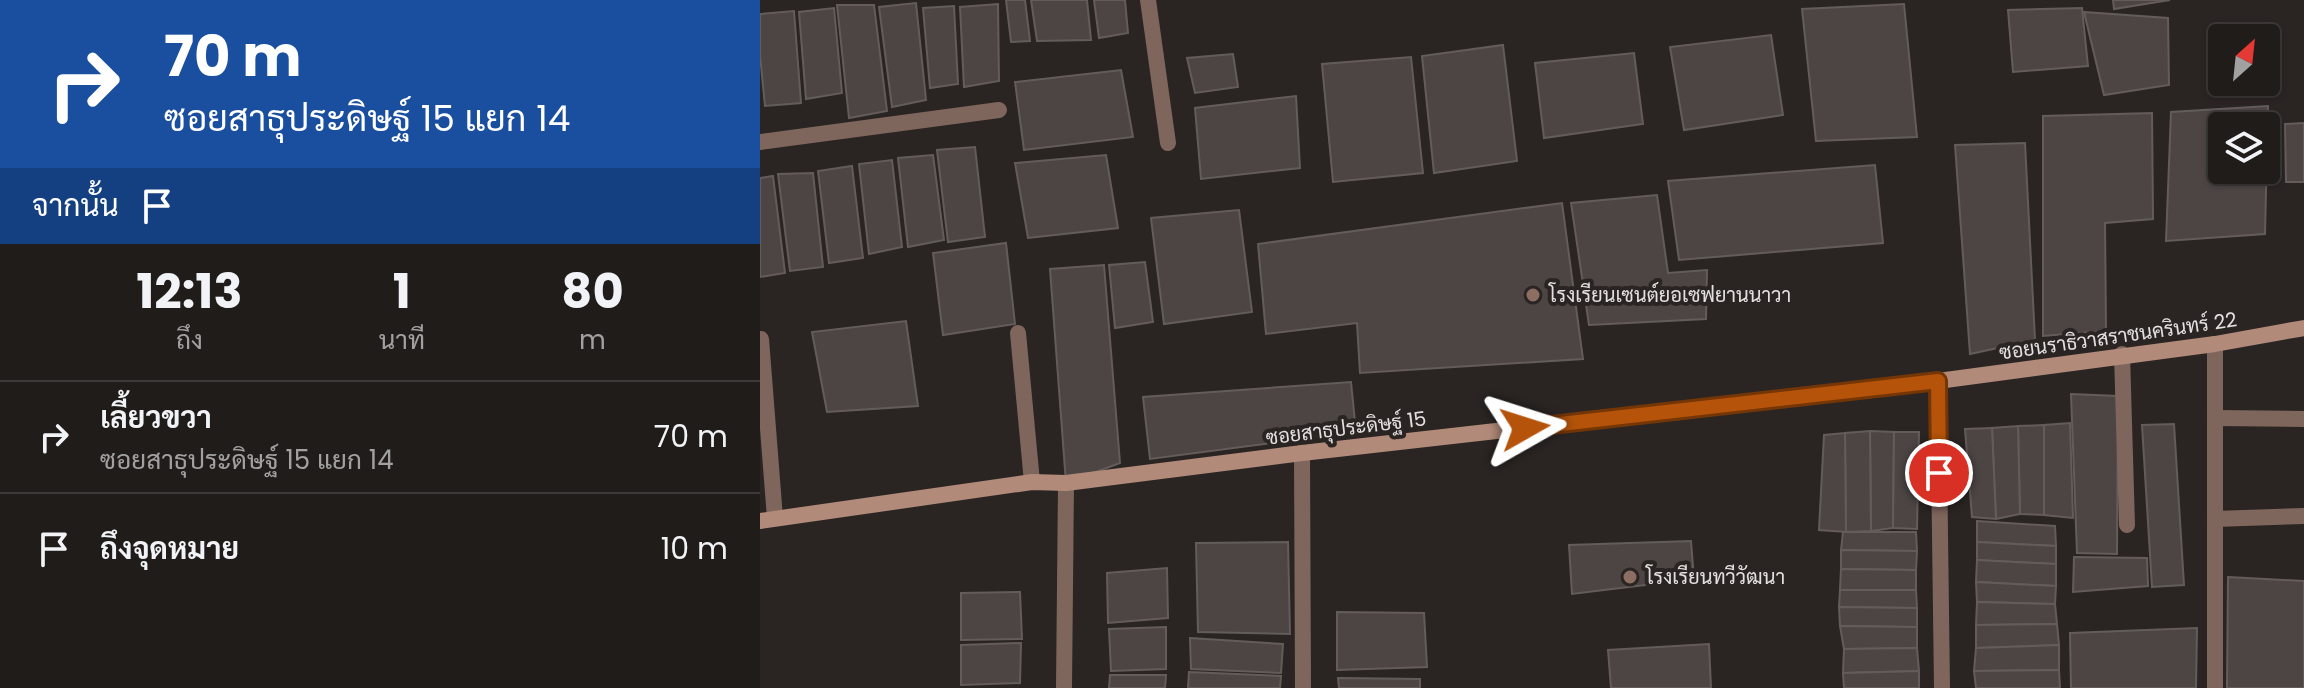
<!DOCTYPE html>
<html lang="th">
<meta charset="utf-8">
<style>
:root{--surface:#201c1a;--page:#282523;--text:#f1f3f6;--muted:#a2a1a2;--line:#3d3a39}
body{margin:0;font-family:Poppins,Sarabun,sans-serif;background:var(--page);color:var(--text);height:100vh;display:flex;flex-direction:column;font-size:30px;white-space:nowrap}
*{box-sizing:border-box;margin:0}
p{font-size:26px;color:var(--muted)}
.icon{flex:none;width:44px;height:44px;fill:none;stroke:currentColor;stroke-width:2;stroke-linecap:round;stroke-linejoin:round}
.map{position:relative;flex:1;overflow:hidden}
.sheet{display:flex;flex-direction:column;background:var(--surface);width:760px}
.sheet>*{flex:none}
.top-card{background:#1a4fa0;color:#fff;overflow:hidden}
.needle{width:52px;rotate:27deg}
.fabs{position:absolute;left:1448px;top:24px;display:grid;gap:16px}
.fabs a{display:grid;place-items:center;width:72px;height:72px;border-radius:8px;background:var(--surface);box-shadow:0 2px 6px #0004,0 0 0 2px var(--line);font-size:40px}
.pin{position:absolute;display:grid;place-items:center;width:68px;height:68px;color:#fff;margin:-34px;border:4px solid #fff;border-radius:50%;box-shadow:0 2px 8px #0007}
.me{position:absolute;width:88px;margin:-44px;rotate:84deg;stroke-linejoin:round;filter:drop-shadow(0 0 6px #0008)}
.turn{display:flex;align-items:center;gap:28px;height:168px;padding:0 32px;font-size:36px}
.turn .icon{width:104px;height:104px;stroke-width:2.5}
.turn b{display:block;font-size:56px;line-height:68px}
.then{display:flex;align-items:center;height:76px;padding:0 32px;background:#0003;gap:16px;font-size:30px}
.eta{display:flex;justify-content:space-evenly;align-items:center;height:136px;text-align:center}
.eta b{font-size:48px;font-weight:700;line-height:56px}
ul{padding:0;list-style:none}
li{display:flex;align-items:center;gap:24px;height:112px;padding:0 32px;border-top:2px solid var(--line)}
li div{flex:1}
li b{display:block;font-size:30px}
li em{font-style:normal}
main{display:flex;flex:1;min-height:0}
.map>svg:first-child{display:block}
.building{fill:#4c4544;stroke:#635c5a;stroke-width:2;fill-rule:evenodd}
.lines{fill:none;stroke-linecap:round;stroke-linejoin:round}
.lane{stroke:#7f665c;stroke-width:16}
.street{stroke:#7f665c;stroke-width:16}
.secondary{stroke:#b18a7a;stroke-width:16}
.route-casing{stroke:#753606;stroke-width:20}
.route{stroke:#b45309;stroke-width:14}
.education-dot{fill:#8d6e63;stroke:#2a2523;stroke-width:3}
.labels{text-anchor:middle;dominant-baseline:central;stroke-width:8;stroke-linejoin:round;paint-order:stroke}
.poi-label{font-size:20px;fill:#e4e0df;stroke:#2a2523;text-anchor:start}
.street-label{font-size:20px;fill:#e4e0df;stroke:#2a2523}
</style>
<main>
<section class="sheet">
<div class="top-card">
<div class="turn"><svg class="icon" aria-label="right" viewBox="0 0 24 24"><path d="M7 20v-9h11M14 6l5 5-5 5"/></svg><div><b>70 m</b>ซอยสาธุประดิษฐ์ 15 แยก 14</div></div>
<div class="then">จากนั้น<svg class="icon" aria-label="arrive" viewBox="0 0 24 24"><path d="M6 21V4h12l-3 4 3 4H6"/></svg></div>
</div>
<div class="eta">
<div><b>12:13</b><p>ถึง</p></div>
<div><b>1</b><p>นาที</p></div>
<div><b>80</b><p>m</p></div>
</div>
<ul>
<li><svg class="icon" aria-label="right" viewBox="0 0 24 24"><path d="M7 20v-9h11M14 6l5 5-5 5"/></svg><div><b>เลี้ยวขวา</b><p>ซอยสาธุประดิษฐ์ 15 แยก 14</p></div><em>70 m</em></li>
<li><svg class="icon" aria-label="arrive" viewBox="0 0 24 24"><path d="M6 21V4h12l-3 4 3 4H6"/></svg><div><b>ถึงจุดหมาย</b></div><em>10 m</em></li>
</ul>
</section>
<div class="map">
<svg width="1544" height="688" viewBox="0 0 1544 688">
<rect width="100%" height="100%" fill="#2a2523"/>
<!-- building -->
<g class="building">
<path d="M 246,0 L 265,0 L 270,41 L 251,42 Z"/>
<path d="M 271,0 L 327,0 L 331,40 L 277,41 Z"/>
<path d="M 334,0 L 365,0 L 368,33 L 339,38 Z"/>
<path d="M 1353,0 L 1410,0 L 1354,9 Z"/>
<path d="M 156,3 L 166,100 L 132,107 L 119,7 Z"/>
<path d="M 238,4 L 239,81 L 204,87 L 200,7 Z"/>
<path d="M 1144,4 L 1157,137 L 1056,141 L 1042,9 Z"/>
<path d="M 77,5 L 114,5 L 127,111 L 89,118 Z"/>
<path d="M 194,6 L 198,84 L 170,88 L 163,8 Z"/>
<path d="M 74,8 L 82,93 L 46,99 L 39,12 Z"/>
<path d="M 1322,8 L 1328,66 L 1253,72 L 1248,10 Z"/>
<path d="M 34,11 L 41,103 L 5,106 L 0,55 L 0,14 Z"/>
<path d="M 1324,12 L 1408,18 L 1409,85 L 1344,95 Z"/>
<path d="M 1011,35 L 1023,115 L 924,130 L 910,47 Z"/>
<path d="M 743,45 L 757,161 L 674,173 L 662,56 Z"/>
<path d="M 874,53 L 883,124 L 784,138 L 775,63 Z"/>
<path d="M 473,54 L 478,87 L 435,93 L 427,58 Z"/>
<path d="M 651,57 L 663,173 L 573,182 L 562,64 Z"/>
<path d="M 361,70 L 373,137 L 264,150 L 255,82 Z"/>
<path d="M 536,96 L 540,168 L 441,179 L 435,108 Z"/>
<path d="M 1508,106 L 1505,234 L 1406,241 L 1411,112 ZM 1462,126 L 1506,126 L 1506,170 L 1462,170 Z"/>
<path d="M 1392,113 L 1393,219 L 1345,223 L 1346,331 L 1283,336 L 1283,116 Z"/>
<path d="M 1544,123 L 1544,182 L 1526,182 L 1525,124 Z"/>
<path d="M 1265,143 L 1275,340 L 1210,354 L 1195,145 Z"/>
<path d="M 215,147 L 225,237 L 188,242 L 177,150 Z"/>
<path d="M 173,155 L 184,240 L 148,247 L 138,158 Z"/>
<path d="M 346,155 L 358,228 L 268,238 L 255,163 Z"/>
<path d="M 132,160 L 142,247 L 109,254 L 99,164 Z"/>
<path d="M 1115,165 L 1123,243 L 919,260 L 908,181 Z"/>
<path d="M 92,166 L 103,258 L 69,263 L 58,171 Z"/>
<path d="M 53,173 L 63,267 L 30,271 L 18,174 Z"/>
<path d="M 13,176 L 25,273 L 0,277 L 0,178 Z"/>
<path d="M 897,195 L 908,273 L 947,270 L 946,319 L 829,325 L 811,203 Z"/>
<path d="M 802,203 L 823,359 L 600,373 L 597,323 L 506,334 L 498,244 Z"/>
<path d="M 479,210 L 492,312 L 404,324 L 391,218 Z"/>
<path d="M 246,243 L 255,324 L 183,335 L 173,253 Z"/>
<path d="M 385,262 L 393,322 L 355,328 L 349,265 Z"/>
<path d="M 344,265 L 360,463 L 306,483 L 290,269 Z"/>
<path d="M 146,321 L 158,406 L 67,412 L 52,332 Z"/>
<path d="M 591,382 L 596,432 L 390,459 L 383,397 Z"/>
<path d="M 1311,394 L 1358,396 L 1357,554 L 1317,553 Z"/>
<path d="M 1310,423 L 1313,518 L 1284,515 L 1284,425 Z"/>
<path d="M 1414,424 L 1424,585 L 1392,587 L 1382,425 Z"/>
<path d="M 1284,425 L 1284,515 L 1260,514 L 1258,426 Z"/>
<path d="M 1258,426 L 1260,514 L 1236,519 L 1232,428 Z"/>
<path d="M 1232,428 L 1236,519 L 1212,517 L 1205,429 Z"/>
<path d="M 1110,431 L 1134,432 L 1133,528 L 1111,531 Z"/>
<path d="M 1110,431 L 1111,531 L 1086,532 L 1085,433 Z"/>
<path d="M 1134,432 L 1159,432 L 1157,529 L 1133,528 Z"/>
<path d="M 1085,433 L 1086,532 L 1059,530 L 1064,435 Z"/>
<path d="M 1217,521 L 1295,526 L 1296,546 L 1217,542 Z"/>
<path d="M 1083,532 L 1156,532 L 1157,551 L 1081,550 Z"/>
<path d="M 931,541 L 934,579 L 812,594 L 809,545 Z"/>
<path d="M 528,542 L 530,634 L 438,632 L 436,543 Z"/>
<path d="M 1217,542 L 1296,546 L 1296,564 L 1217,560 Z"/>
<path d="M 1081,550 L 1157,551 L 1156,570 L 1081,569 Z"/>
<path d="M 1314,557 L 1387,558 L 1388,586 L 1313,592 Z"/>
<path d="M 1217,560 L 1296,564 L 1296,586 L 1216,582 Z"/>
<path d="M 407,568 L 408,618 L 348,623 L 347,573 Z"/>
<path d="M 1081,569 L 1156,570 L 1156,590 L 1080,590 Z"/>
<path d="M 1468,577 L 1544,581 L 1544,688 L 1467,688 Z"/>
<path d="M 1216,582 L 1296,586 L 1295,604 L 1217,602 Z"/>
<path d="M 1080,590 L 1156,590 L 1157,608 L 1079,607 Z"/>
<path d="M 260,592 L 262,639 L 201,640 L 201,593 Z"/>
<path d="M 1217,602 L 1295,604 L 1297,624 L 1216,625 Z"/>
<path d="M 1079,607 L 1157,608 L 1157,627 L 1080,626 Z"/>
<path d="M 577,612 L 664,613 L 667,667 L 577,670 Z"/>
<path d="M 1297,624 L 1299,645 L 1216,648 L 1216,625 Z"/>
<path d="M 1080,626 L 1157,627 L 1157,648 L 1084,649 Z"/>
<path d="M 406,627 L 406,669 L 351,671 L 349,629 Z"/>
<path d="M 1437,628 L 1436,688 L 1311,688 L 1310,633 Z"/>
<path d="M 430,638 L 523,644 L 521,673 L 431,669 Z"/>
<path d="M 261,643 L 260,683 L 201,685 L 201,645 Z"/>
<path d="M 949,644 L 951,688 L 851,688 L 848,650 Z"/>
<path d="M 1299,645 L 1299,670 L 1214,671 L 1216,648 Z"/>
<path d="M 1157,648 L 1159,671 L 1083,673 L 1084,649 Z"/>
<path d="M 1299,670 L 1300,688 L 1216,688 L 1214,671 Z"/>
<path d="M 1159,671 L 1159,688 L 1084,688 L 1083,673 Z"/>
<path d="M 429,672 L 521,676 L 520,688 L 428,688 Z"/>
<path d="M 350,675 L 406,675 L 405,688 L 349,688 Z"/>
<path d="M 578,678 L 660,679 L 660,688 L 579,688 Z"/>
</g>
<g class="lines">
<!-- lane -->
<g class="lane">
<path d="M 1455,344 L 1455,688"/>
<path d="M 1362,354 L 1367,525"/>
<path d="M 1455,418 L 1544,419"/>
<path d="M 1455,519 L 1544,516"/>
</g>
<!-- street -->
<g class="street">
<path d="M 388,0 L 408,143"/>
<path d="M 0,142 L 239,110"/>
<path d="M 258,333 L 272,482"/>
<path d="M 1,339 L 15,518"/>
<path d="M 1178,381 L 1182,688"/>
<path d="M 542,453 L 543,688"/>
<path d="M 304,688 L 306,483"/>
</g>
<!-- secondary -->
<path class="secondary" d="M 0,521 L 272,482 L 306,483 L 542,453 L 1178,381 L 1455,344 L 1544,328"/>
</g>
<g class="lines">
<!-- route casing -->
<g class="route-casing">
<path id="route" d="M 765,428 L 1178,381 L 1179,473"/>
</g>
<!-- route -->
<use href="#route" class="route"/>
</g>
<!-- markers -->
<g class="education-dot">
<circle cx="773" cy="295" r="8"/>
<circle cx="870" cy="577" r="8"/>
</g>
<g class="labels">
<!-- poi labels -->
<g class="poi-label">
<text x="789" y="295">โรงเรียนเซนต์ยอเซฟยานนาวา</text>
<text x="886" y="577">โรงเรียนทวีวัฒนา</text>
</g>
<!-- street labels -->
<g class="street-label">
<text transform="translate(1358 336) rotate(-8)">ซอยนราธิวาสราชนครินทร์ 22</text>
<text transform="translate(586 428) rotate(-7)">ซอยสาธุประดิษฐ์ 15</text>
</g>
</g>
</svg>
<div class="fabs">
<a><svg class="needle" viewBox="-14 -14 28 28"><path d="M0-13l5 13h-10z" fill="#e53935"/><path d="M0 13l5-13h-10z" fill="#a2a1a2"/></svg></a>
<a><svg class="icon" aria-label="layers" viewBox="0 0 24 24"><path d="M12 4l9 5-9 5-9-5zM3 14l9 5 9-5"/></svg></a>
</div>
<div class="pin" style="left:1179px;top:473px;background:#d93025"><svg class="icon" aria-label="arrive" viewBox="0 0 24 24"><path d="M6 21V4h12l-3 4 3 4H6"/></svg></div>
<svg class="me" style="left:765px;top:428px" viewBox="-20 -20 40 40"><path d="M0-17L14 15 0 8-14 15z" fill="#b45309" stroke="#fff" stroke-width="4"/></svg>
</div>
</main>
